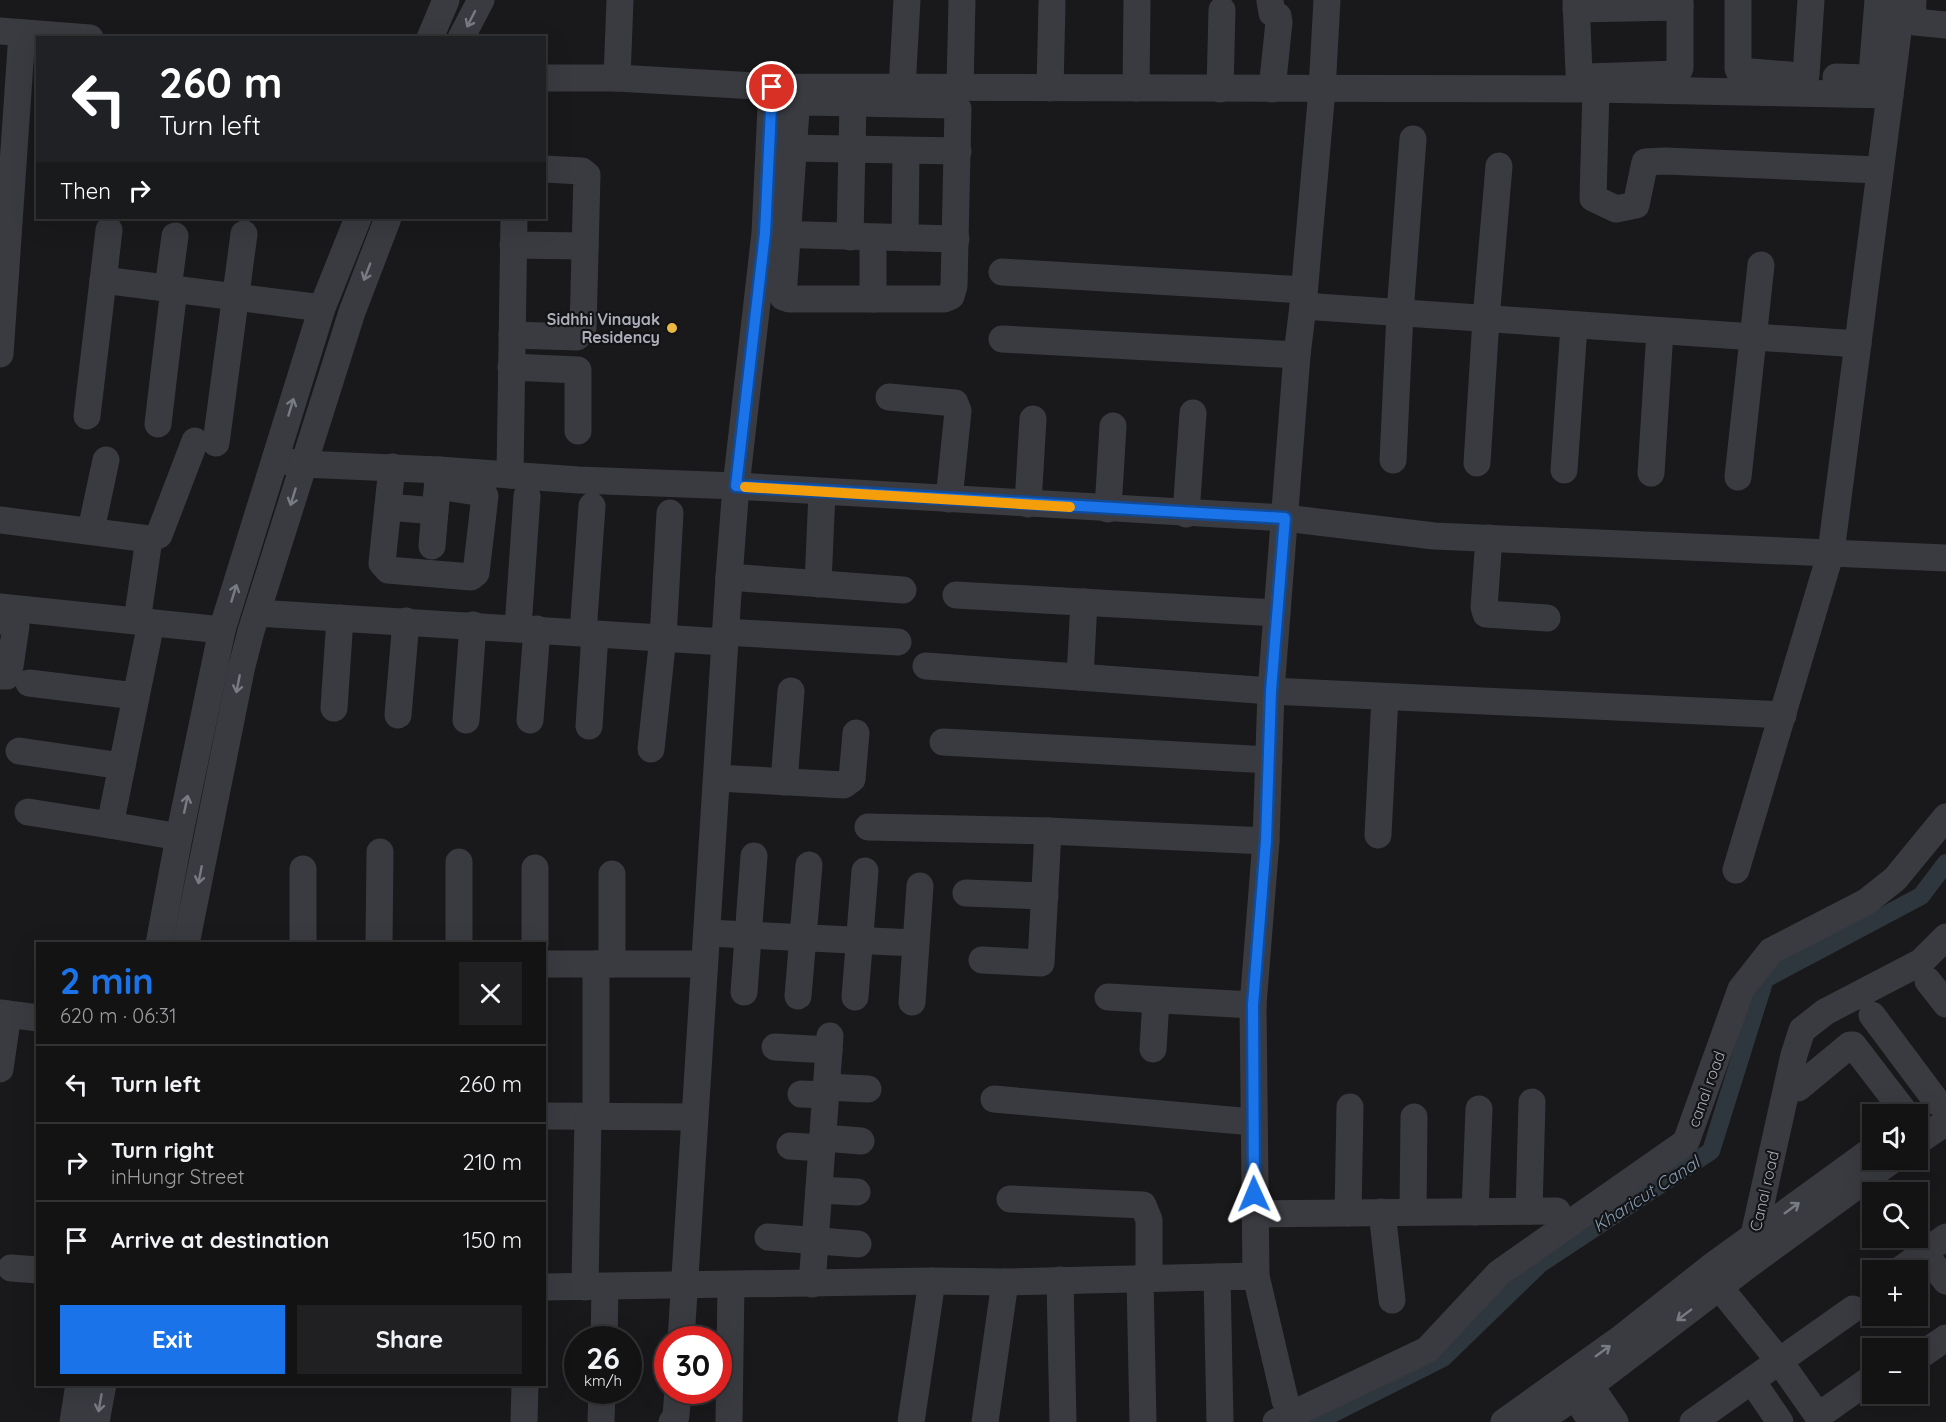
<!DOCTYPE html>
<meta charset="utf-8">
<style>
:root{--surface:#131314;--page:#202022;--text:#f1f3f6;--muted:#9d9ea0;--line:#323234;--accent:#1a73e8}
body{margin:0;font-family:Quicksand,sans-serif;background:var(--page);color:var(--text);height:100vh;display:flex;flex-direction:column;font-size:22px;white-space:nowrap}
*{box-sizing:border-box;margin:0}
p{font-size:20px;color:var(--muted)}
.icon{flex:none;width:33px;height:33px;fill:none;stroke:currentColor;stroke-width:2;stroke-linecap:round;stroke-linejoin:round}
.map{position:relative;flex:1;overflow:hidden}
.drawer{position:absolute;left:36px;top:942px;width:510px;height:444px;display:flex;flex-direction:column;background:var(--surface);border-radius:0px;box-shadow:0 6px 24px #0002,0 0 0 2px var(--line)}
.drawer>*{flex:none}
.hud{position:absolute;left:36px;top:36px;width:510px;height:183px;border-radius:0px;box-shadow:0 6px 24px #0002,0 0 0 2px var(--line);background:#202124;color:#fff;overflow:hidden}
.tools{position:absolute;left:1862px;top:1104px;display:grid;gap:12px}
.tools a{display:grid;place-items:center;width:66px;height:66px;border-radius:0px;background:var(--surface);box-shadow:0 6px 24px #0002,0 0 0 2px var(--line);font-size:30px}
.speed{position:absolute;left:564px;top:1326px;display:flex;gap:12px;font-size:30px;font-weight:700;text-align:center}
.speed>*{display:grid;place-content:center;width:78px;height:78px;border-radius:50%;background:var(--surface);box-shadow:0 6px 24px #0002,0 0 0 2px var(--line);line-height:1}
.speed small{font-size:15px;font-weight:400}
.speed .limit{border:9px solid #d22;background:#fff;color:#111}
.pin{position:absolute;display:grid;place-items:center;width:51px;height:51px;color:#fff;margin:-26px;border:3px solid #fff;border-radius:50%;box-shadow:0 2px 6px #0007}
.me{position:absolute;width:66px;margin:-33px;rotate:359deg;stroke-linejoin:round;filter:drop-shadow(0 0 4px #0008)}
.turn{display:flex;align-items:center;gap:21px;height:126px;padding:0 24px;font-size:27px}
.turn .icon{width:78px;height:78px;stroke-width:2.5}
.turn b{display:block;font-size:42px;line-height:51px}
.then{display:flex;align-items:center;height:57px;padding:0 24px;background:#0003;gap:12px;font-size:22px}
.round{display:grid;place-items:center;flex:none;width:63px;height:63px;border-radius:0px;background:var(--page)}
.summary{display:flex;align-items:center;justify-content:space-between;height:102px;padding:0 24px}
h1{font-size:36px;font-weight:700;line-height:45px;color:var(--accent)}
.button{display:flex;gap:12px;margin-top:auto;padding:12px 24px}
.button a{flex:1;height:69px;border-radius:0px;background:var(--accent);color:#fff;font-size:24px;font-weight:700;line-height:69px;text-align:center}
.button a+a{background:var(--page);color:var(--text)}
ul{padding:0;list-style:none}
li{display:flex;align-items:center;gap:18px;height:78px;padding:0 24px;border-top:2px solid var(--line)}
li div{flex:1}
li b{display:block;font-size:22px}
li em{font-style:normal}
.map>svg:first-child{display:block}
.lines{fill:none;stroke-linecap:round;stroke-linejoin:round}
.canal{stroke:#2f373e;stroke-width:18}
.minor{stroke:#3a3b40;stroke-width:27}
.minor-bridge{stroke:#3a3b40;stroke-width:27}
.oneway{stroke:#797b83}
.route-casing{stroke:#114b97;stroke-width:15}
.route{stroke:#1a73e8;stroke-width:10}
.slow{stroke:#f59e0b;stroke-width:10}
.poi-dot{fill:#eab942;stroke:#141416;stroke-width:2}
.labels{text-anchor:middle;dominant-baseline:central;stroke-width:4.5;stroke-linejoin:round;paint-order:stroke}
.poi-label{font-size:16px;font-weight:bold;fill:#acafba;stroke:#141416;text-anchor:end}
.street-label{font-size:16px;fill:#acafba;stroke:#141416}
.water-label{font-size:18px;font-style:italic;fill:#859bb3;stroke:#141416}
</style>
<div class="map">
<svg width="1946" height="1422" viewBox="0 0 1946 1422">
<rect width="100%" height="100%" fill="#19191b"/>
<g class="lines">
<!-- canal -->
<path class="canal" d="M 1316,1422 L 1443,1358 L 1540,1264 L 1711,1151 L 1765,979 L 1921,896 L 1946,863"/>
<!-- minor -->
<g class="minor">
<path d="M 1576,0 L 1579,73 L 1587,77 L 1677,74 L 1680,68 L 1680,0"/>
<path d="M 1738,0 L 1738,68 L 1739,71 L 1789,75"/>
<path d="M 1913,0 L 1912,19 L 1915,22 L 1946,25"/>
<path d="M 1270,1 L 1272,13 L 1278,16 L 1279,22 L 1272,89"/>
<path d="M 1576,9 L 1680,7"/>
<path d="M 0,31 L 90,38"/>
<path d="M 430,38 L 446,0"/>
<path d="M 461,38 L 481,0"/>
<path d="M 1806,75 L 1811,0"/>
<path d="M 1836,77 L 1867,78 L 1872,74 L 1878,0"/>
<path d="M 544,78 L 617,78 L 772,87 L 1596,89 L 1890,95 L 1831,552 L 1736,870"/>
<path d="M 617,78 L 620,0"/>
<path d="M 902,88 L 907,0"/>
<path d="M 960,88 L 962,0"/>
<path d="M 1050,88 L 1052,3"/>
<path d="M 1136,88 L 1137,1"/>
<path d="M 1220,89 L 1222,10"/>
<path d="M 1596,89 L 1593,198 L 1616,209 L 1636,205 L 1645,162 L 1665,161 L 1878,170"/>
<path d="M 1890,95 L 1902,0"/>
<path d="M 808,102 L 951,105 L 958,109 L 954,286 L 951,296 L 944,299 L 789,299 L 783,297 L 796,110 L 797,106 Z"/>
<path d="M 793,148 L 958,151"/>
<path d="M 769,234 L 956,239"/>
<path d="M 850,237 L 853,103"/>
<path d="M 905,238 L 906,151"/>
<path d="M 513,245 L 585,246"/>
<path d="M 1002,272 L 1304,290"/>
<path d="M 103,280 L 322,308"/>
<path d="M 168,288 L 175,236"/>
<path d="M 873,299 L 873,238"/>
<path d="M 1303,306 L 1858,344"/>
<path d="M 512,335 L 577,337 L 583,329 L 587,175 L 582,171 L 544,169"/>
<path d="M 1002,339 L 1297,355"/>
<path d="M 0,354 L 22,33"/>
<path d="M 511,367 L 578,370 L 578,431"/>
<path d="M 889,397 L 955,403 L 958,411 L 949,499"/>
<path d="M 87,416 L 109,230"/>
<path d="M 158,424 L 174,289"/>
<path d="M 216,443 L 244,234"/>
<path d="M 275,460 L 303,464 L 439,470 L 579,480 L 736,486 L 1285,518 L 1434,536 L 1946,558"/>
<path d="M 1393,460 L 1400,313 L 1413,139"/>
<path d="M 1477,463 L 1486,319 L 1499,166"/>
<path d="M 392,467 L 382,563 L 388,570 L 471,577 L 476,573 L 485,496 L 483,493 L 444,487"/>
<path d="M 1564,470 L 1574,326"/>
<path d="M 1651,473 L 1660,331"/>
<path d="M 510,475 L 514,218"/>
<path d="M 1738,477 L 1761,265"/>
<path d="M 1028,504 L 1033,419"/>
<path d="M 388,507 L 435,511 L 439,470"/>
<path d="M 1108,509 L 1113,426"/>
<path d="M 1186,514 L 1193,413"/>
<path d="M 0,520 L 149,539 L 137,621"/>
<path d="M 91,530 L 106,460"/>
<path d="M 1489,538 L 1484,607 L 1486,614 L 1547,618"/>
<path d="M 149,539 L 159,535 L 195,441"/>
<path d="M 432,546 L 435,511"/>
<path d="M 729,577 L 903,590"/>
<path d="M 818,584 L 822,492"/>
<path d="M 956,595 L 1277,613"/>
<path d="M 0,607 L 222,630"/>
<path d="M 257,613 L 725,642"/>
<path d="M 0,621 L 13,622 L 16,626 L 9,673 L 7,676 L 0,676"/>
<path d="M 151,623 L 110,825 L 179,837"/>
<path d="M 518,628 L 527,496"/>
<path d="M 725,632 L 898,642"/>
<path d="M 583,633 L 592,506"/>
<path d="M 926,666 L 1271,691 L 1783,715"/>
<path d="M 1080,677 L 1084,602"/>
<path d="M 29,683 L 135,696"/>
<path d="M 334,708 L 340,618"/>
<path d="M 398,715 L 406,621"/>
<path d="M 466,720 L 473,625"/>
<path d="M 530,720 L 537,629"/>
<path d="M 589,726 L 595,634"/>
<path d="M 943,742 L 1269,760"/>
<path d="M 651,749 L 663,637 L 670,513"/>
<path d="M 19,751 L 122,766"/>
<path d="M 717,778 L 844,785 L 852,779 L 856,733"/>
<path d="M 784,782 L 791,691"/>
<path d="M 28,812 L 110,825"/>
<path d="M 868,827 L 1048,831 L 1266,841"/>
<path d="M 1378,835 L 1385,697"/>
<path d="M 459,862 L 459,944"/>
<path d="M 966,893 L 1045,896"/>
<path d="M 707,933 L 915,943"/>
<path d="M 159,944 L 179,837 L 222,630 L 322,308 L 358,218"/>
<path d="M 186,944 L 241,670 L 251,631 L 352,312 L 388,218"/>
<path d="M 303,944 L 303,869"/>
<path d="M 379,944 L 380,852"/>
<path d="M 535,944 L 535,868"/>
<path d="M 982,960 L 1041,963 L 1048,831"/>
<path d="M 544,964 L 704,964"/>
<path d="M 596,964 L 596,1116"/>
<path d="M 612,964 L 612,874"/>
<path d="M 1928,981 L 1946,1004"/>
<path d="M 744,992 L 754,856"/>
<path d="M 798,996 L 809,865"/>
<path d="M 855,997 L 865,871"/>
<path d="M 1108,997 L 1253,1005"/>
<path d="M 912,1002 L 920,886"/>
<path d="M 0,1013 L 38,1018"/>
<path d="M 1872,1015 L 1937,1102"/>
<path d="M 775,1047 L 829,1050"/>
<path d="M 1153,1049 L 1156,1000"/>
<path d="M 0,1069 L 8,1014"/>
<path d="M 826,1087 L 868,1089"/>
<path d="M 1798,1088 L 1850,1045 L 1853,1045 L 1906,1114"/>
<path d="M 801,1094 L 826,1095"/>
<path d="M 994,1099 L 1253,1122"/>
<path d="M 544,1116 L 694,1117"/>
<path d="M 823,1138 L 861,1141"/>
<path d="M 1917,1142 L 1946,1122"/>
<path d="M 790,1146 L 822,1148"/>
<path d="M 819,1190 L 857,1192"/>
<path d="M 1010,1199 L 1143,1205 L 1149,1220 L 1149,1278"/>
<path d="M 1529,1211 L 1532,1102"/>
<path d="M 1382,1212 L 1392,1300"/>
<path d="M 1413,1212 L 1414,1117"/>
<path d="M 1475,1212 L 1479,1109"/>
<path d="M 1348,1213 L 1350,1107"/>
<path d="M 1254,1214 L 1557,1211"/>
<path d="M 768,1237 L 858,1244"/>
<path d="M 1912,1238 L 1946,1281"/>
<path d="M 1752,1244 L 1794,1055 L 1802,1030 L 1825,1012 L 1921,962 L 1946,937"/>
<path d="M 11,1268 L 38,1270"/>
<path d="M 1900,1270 L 1946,1237"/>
<path d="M 1256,1276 L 1253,1005 L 1266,841 L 1271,691 L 1277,613 L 1297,355 L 1303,306 L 1322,90 L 1327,0"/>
<path d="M 1217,1277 L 1220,1421"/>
<path d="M 1140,1279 L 1143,1422"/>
<path d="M 1060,1280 L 1063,1422"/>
<path d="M 812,1284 L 830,1036"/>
<path d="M 544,1287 L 932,1281 L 1005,1282 L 1256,1276 L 1285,1400"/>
<path d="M 585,1287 L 588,1116"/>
<path d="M 1720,1288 L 1780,1362 L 1818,1416 L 1872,1378"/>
<path d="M 604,1340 L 605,1287"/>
<path d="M 681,1340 L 729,577 L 736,486 L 765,233 L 772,87"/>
<path d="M 1921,1355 L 1946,1338"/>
<path d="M 1580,1371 L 1615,1422"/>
<path d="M 1564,1380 L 1592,1422"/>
<path d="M 1752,1381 L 1780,1422"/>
<path d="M 73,1422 L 79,1384"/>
<path d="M 96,1422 L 103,1384"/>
<path d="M 524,1422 L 525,1384"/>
<path d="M 601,1422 L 602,1390"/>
<path d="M 672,1422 L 676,1416 L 678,1390"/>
<path d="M 729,1422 L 731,1285"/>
<path d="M 911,1422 L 932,1281"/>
<path d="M 985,1422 L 1005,1282"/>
<path d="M 1276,1422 L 1427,1350 L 1499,1273 L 1686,1142 L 1741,989 L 1771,951 L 1866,902 L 1895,879 L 1946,817"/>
<path d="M 1504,1422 L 1620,1339 L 1711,1267 L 1872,1150"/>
<path d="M 1538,1422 L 1591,1385 L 1747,1266 L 1892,1160"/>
<path d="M 1693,1422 L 1853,1309"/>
</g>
<!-- minor-bridge -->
<path class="minor-bridge" d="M 1285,1400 L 1296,1422"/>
</g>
<!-- one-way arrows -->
<defs><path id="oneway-shaft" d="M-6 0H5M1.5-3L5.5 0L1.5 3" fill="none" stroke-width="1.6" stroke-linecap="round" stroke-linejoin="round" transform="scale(1.5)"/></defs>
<g class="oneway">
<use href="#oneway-shaft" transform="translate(471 19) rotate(117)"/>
<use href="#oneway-shaft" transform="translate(367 272) rotate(111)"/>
<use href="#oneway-shaft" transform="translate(291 407) rotate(-73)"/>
<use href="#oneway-shaft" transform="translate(293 497) rotate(107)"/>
<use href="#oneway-shaft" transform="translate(234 593) rotate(-73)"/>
<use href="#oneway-shaft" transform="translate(238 684) rotate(101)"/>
<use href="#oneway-shaft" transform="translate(186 804) rotate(-78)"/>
<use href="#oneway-shaft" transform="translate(200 875) rotate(101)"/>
<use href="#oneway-shaft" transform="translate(1792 1208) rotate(-36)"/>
<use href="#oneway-shaft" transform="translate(1684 1315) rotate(143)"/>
<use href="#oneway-shaft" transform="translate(1603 1351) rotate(-36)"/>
<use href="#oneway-shaft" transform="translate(100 1403) rotate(100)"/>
</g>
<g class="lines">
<!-- route casing -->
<g class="route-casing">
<path id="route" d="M 772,87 L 765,233 L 736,486 L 1285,518 L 1271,691 L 1266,841 L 1253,1005 L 1254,1194"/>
</g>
<!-- route -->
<use href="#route" class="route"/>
<!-- slow -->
<path class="slow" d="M 745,487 L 1070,507"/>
</g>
<!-- markers -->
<circle class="poi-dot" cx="672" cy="328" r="6"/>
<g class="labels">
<!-- poi labels -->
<g class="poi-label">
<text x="660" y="319">Sidhhi Vinayak<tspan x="660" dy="18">Residency</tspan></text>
</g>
<!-- street labels -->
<g class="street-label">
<text transform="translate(1706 1089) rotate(-70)">canal road</text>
<text transform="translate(1764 1191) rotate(-77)">Canal road</text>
</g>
<!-- water labels -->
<g class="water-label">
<text transform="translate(1646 1194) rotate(-33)">Kharicut Canal</text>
</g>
</g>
</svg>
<div class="tools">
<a><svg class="icon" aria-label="sound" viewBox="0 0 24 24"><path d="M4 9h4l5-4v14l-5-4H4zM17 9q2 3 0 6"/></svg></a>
<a><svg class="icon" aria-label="search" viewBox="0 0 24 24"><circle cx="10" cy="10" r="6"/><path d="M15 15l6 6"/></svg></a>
<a>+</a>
<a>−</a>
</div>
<div class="speed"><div>26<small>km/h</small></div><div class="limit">30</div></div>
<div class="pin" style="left:772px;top:87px;background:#d93025"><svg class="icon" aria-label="arrive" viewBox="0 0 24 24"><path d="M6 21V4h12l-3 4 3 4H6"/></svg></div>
<svg class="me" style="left:1254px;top:1194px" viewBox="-20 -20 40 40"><path d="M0-17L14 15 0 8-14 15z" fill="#1a73e8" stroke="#fff" stroke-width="4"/></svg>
<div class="hud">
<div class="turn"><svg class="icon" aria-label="left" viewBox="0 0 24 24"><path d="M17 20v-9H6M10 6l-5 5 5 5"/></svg><div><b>260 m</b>Turn left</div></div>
<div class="then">Then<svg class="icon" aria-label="right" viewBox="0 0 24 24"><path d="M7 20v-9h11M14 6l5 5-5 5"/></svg></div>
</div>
<section class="drawer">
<div class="summary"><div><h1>2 min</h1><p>620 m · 06:31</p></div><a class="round"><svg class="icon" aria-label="close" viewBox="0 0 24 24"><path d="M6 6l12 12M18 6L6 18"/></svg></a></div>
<ul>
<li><svg class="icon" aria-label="left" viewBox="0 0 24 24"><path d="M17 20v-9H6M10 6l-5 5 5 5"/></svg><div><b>Turn left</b></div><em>260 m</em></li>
<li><svg class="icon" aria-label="right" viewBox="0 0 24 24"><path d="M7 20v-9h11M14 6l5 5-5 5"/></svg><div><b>Turn right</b><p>inHungr Street</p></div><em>210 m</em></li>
<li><svg class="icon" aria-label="arrive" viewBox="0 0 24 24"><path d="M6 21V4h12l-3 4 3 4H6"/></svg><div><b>Arrive at destination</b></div><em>150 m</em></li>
</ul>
<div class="button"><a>Exit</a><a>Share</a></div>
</section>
</div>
